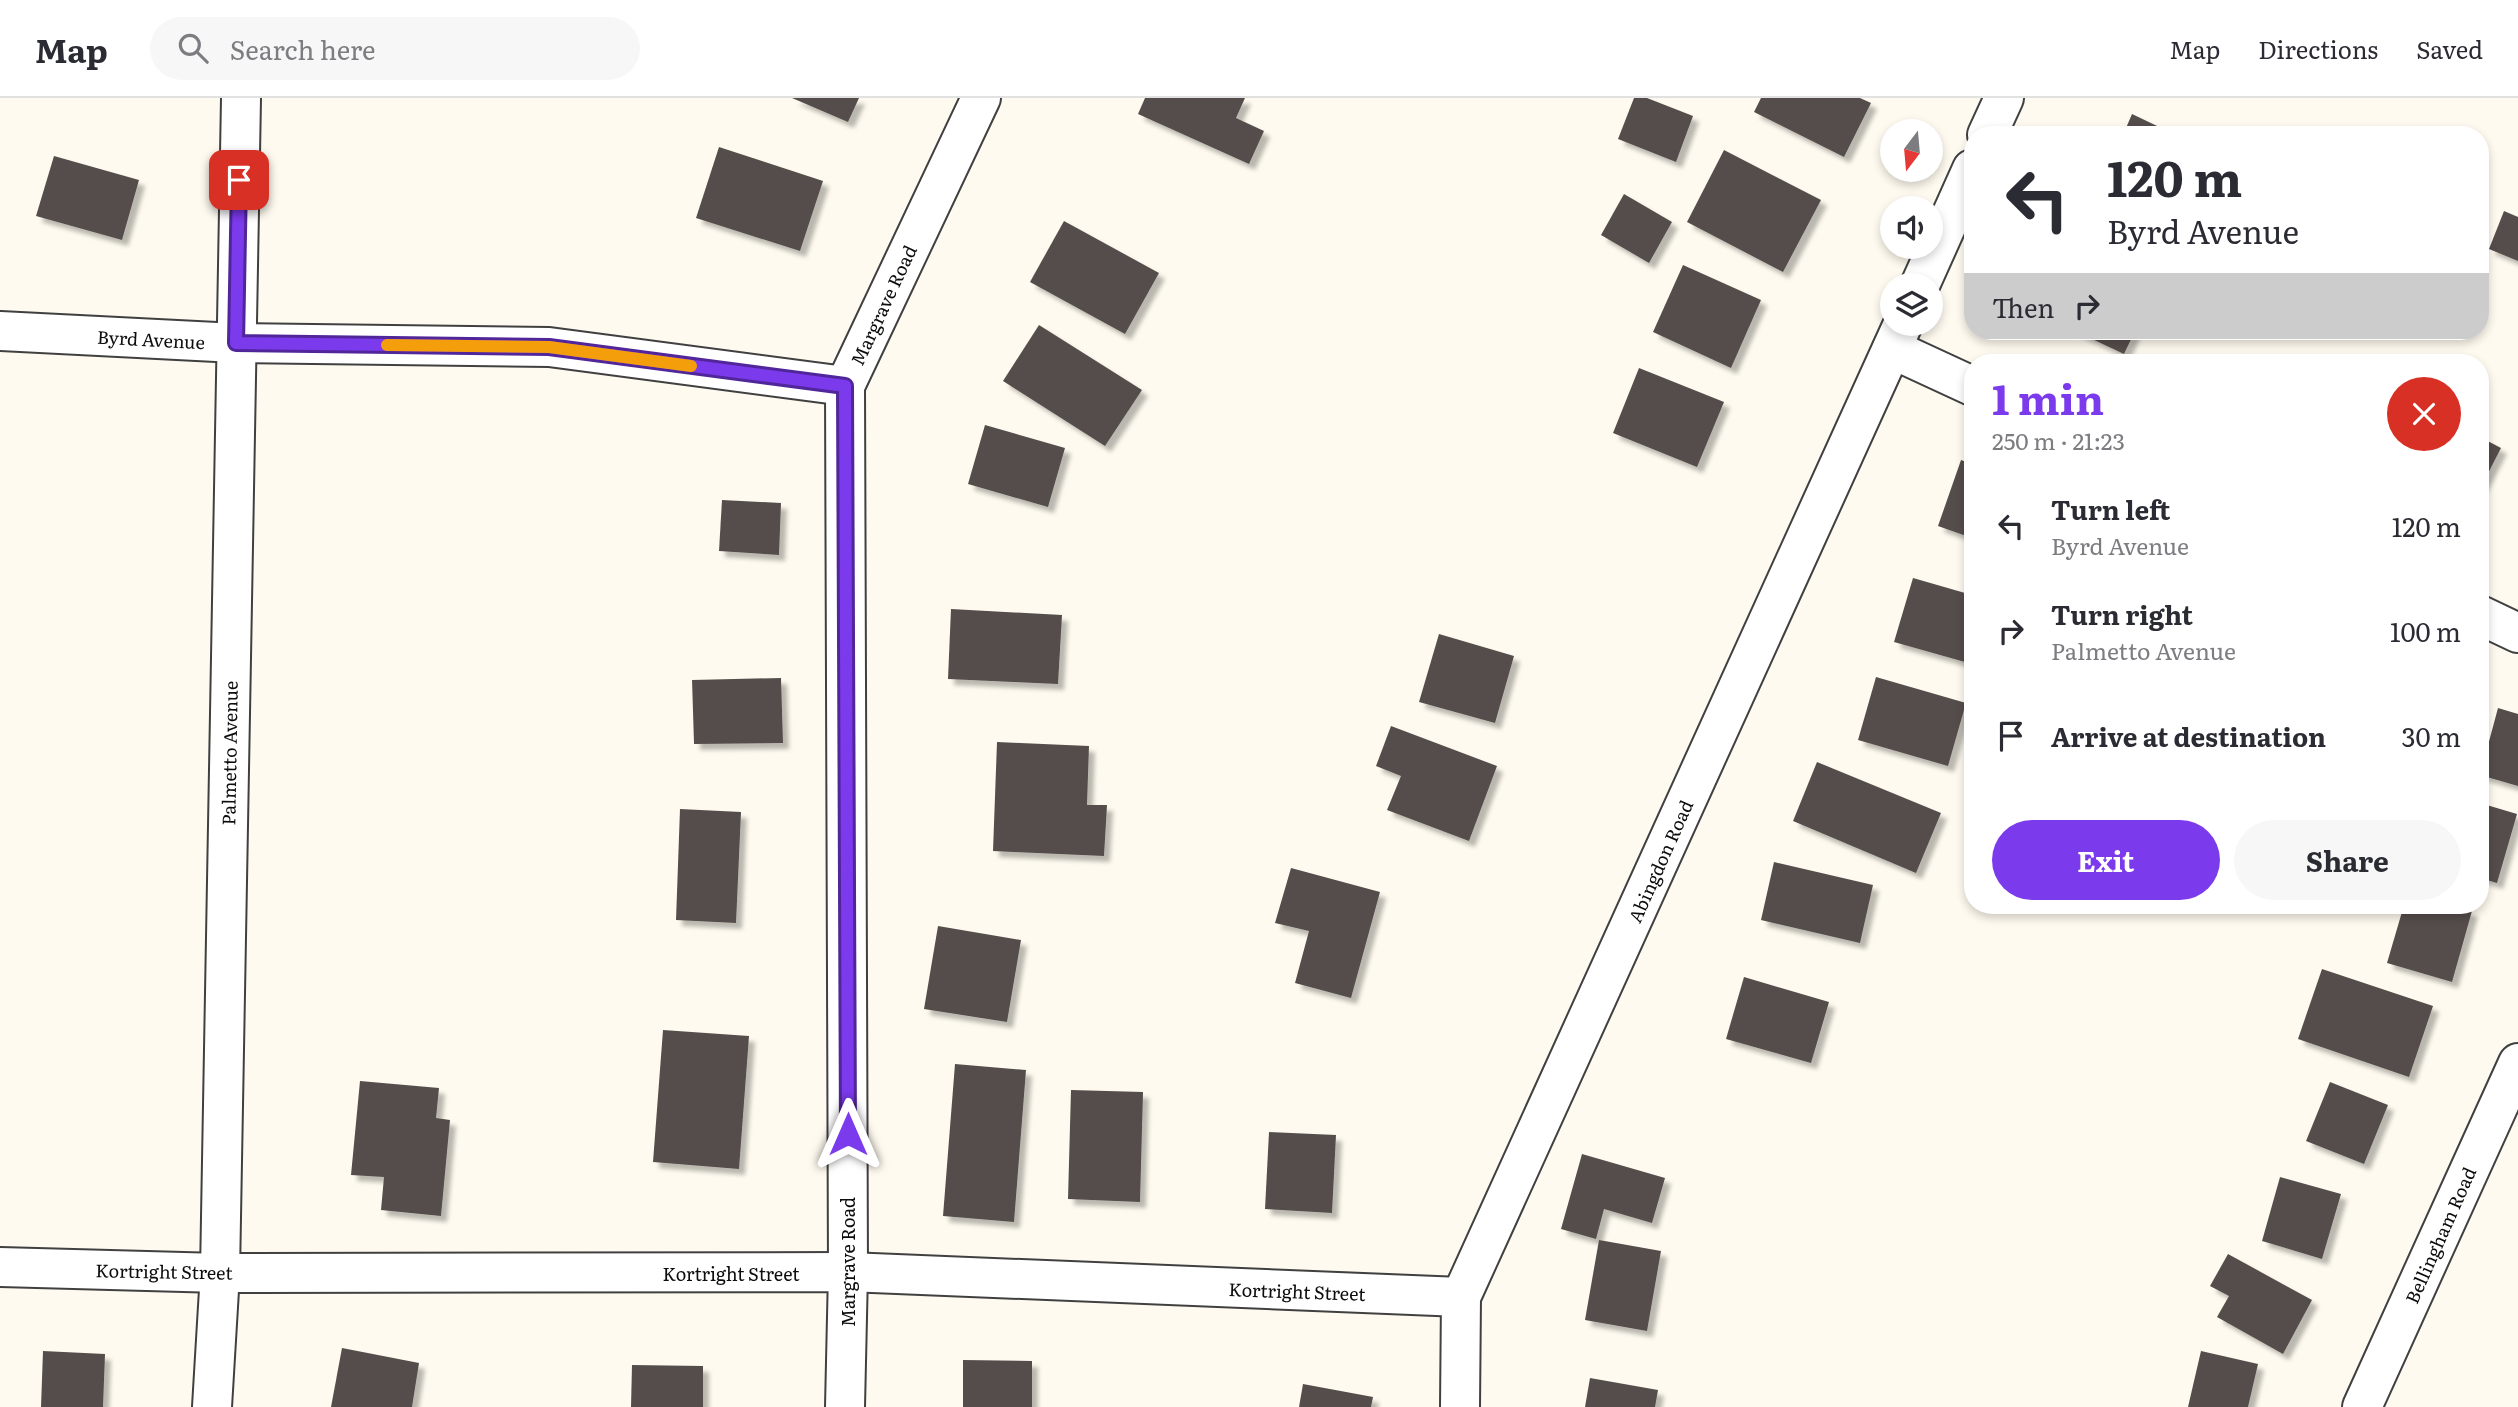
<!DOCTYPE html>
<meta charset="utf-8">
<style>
:root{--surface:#fff;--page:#f7f7f7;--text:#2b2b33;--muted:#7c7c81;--line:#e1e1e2;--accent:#7c3aed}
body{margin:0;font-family:Literata,serif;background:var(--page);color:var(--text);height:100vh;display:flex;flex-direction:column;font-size:26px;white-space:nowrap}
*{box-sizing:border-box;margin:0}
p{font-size:23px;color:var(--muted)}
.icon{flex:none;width:38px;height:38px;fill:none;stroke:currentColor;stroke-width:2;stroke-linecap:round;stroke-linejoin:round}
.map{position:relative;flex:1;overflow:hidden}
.details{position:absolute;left:1964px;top:256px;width:525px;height:560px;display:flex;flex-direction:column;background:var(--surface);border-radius:28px;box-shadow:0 4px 10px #0003}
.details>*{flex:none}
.guide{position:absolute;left:1964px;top:28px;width:525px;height:214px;border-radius:28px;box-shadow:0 4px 10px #0003;background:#fff;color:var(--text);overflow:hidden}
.needle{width:46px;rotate:196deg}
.tools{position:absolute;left:1880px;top:21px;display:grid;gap:14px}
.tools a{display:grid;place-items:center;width:63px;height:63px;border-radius:50%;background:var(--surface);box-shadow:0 4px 10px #0003;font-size:35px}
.pin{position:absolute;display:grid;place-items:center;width:60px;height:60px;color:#fff;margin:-30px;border-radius:14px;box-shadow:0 4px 10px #0006}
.me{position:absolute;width:77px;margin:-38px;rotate:0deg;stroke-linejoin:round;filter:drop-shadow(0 0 5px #0008)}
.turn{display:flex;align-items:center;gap:24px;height:147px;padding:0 28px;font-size:32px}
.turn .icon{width:91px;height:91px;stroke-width:2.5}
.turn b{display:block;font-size:49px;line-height:60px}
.then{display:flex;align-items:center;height:66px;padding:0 28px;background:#0003;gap:14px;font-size:26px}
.round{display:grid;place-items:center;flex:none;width:74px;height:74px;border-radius:37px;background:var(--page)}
.headline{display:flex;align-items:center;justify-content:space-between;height:119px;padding:0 28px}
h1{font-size:42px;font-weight:700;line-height:52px;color:var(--accent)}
.action{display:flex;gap:14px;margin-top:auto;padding:14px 28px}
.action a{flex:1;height:80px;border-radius:42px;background:var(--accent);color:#fff;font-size:28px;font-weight:700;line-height:80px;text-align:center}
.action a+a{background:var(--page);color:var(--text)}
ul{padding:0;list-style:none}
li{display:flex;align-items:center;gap:21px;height:105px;padding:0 28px}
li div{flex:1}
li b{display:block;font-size:26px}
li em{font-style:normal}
header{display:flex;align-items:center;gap:42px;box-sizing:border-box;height:98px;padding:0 35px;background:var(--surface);border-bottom:2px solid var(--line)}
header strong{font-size:33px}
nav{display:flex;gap:38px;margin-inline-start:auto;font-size:24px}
.search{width:490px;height:63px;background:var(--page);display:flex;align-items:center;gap:18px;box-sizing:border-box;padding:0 24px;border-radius:38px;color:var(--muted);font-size:26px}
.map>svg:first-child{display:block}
.building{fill:#554e4b;filter:url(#shadow)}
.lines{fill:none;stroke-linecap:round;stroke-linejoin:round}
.minor-casing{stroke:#404040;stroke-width:42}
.minor{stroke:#fff;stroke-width:38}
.route-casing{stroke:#51269a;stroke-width:18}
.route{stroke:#7c3aed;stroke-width:12}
.slow{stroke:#f59e0b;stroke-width:12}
.labels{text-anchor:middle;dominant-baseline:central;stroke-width:7;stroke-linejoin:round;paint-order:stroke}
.street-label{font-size:18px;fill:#0d0d0d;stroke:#fff}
</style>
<header>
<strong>Map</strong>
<div class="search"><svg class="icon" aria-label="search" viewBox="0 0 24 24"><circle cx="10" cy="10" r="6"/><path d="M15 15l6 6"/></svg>Search here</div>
<nav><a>Map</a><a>Directions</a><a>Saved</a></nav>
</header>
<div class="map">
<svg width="2518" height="1309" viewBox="0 0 2518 1309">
<defs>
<filter id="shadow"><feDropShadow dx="6" dy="6" stdDeviation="2" flood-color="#0004"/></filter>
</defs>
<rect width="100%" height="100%" fill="#fefaef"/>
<!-- building -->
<g class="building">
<path d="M 792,0 L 859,0 L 848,24 Z"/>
<path d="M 1145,0 L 1245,0 L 1236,20 L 1264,33 L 1249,66 L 1138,16 Z"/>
<path d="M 1634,0 L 1647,0 L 1693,18 L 1676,64 L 1618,41 Z"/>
<path d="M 1761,0 L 1860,0 L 1871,5 L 1844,59 L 1754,14 Z"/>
<path d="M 2132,16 L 2176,37 L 2123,37 Z"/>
<path d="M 2304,28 L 2325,37 L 2300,37 Z"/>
<path d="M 719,49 L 823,83 L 800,153 L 696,120 Z"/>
<path d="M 1724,52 L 1821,102 L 1783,174 L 1687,124 Z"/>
<path d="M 54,58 L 139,82 L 122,142 L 36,118 Z"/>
<path d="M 1624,96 L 1672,124 L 1649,165 L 1601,137 Z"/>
<path d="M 2504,113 L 2518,119 L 2518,163 L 2489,151 Z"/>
<path d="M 1064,123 L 1159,175 L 1125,236 L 1030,184 Z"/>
<path d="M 1683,167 L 1761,202 L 1731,270 L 1653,234 Z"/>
<path d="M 1039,227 L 1142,292 L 1105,348 L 1003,283 Z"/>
<path d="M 2075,233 L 2135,233 L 2124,256 Z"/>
<path d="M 1639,270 L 1724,304 L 1697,369 L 1613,335 Z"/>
<path d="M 985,327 L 1065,350 L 1048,409 L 968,386 Z"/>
<path d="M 2480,339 L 2501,350 L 2480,391 Z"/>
<path d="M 1961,362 L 1972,366 L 1972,440 L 1938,428 Z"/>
<path d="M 722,402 L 781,405 L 779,457 L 719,453 Z"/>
<path d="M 1913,480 L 1972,497 L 1972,566 L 1894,544 Z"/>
<path d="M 951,511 L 1062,517 L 1058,586 L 948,581 Z"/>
<path d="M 1439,536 L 1514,558 L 1495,625 L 1419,604 Z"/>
<path d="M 1876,579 L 1966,605 L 1948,668 L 1858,642 Z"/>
<path d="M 781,580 L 783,645 L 694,646 L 692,582 Z"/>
<path d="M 2498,610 L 2518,616 L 2518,688 L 2480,677 Z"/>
<path d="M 1391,628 L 1497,668 L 1469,743 L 1387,712 L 1401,678 L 1376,668 Z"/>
<path d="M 997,644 L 1089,648 L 1087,707 L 1107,707 L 1104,758 L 993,753 Z"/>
<path d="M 1817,664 L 1941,715 L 1916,775 L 1793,723 Z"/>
<path d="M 2480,705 L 2517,716 L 2497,785 L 2480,780 Z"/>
<path d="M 680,711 L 741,714 L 736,825 L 676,822 Z"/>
<path d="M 1774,764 L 1873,787 L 1860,845 L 1761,822 Z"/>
<path d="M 1291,770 L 1380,794 L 1351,900 L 1295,885 L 1309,833 L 1275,825 Z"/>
<path d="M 2404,807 L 2449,807 L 2472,813 L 2452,884 L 2387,865 Z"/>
<path d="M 938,828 L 1021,842 L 1007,924 L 924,911 Z"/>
<path d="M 2322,871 L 2433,908 L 2409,979 L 2298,941 Z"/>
<path d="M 1744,879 L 1829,904 L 1811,965 L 1726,941 Z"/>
<path d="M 663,932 L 749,938 L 739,1071 L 653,1064 Z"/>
<path d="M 955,966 L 1026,972 L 1014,1124 L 943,1118 Z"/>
<path d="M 360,983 L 439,990 L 436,1020 L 450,1022 L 441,1118 L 381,1112 L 384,1079 L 351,1077 Z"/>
<path d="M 2330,984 L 2388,1007 L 2364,1066 L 2306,1043 Z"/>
<path d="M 1071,992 L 1143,994 L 1140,1104 L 1068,1101 Z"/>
<path d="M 1269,1034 L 1336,1037 L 1332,1115 L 1265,1111 Z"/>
<path d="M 1582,1056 L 1665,1080 L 1652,1125 L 1604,1111 L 1596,1141 L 1561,1131 Z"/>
<path d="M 2280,1079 L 2341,1096 L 2322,1161 L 2262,1143 Z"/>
<path d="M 1599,1142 L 1661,1153 L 1647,1233 L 1585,1222 Z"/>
<path d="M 2228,1156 L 2312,1202 L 2283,1256 L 2217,1219 L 2229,1198 L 2210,1188 Z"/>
<path d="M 342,1250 L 419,1265 L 412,1309 L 331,1309 Z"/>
<path d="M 43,1253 L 105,1256 L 103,1309 L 41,1309 Z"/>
<path d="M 2201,1253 L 2258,1266 L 2248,1309 L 2188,1309 Z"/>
<path d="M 963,1262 L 1032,1263 L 1032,1309 L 963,1309 Z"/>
<path d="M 632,1267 L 703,1268 L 703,1309 L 631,1309 Z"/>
<path d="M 1590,1280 L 1658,1292 L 1655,1309 L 1585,1309 Z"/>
<path d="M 1303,1286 L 1373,1299 L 1371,1309 L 1299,1309 Z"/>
</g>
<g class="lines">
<!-- minor casing -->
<g class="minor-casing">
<g id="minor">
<path d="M 1987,37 L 2004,0"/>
<path d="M 1920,187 L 1972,71"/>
<path d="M 0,233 L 236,245 L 549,249 L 845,288"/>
<path d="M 1892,251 L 1972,288"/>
<path d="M 2480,517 L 2518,535"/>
<path d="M 0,1169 L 220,1175 L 848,1174 L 1461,1199"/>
<path d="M 212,1309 L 220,1175 L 241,0"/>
<path d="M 845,1309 L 848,1174 L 845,288 L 981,0"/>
<path d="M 1460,1309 L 1461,1199 L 1903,226"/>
<path d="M 2362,1309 L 2518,965"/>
</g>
</g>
<!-- minor -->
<use href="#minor" class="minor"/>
</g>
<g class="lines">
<!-- route casing -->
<g class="route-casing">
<path id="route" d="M 239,82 L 236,245 L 549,249 L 845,288 L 848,1036"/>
</g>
<!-- route -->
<use href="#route" class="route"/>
<!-- slow -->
<path class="slow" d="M 387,247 L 549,249 L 691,268"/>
</g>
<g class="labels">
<!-- street labels -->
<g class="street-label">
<text transform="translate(883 207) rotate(-65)">Margrave Road</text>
<text transform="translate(151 241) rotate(3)">Byrd Avenue</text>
<text transform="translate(229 655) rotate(-89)">Palmetto Avenue</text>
<text transform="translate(1660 763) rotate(-66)">Abingdon Road</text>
<text transform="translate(2440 1137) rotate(-66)">Bellingham Road</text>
<text transform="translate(847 1164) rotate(-90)">Margrave Road</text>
<text transform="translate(164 1173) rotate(1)">Kortright Street</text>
<text x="731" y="1175">Kortright Street</text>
<text transform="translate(1297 1193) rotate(2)">Kortright Street</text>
</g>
</g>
</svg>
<div class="tools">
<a><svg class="needle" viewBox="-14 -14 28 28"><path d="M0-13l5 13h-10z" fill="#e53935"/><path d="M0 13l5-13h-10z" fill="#7c7c81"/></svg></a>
<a><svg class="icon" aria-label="sound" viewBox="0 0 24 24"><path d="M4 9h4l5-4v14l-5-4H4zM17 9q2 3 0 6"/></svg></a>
<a><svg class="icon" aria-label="layers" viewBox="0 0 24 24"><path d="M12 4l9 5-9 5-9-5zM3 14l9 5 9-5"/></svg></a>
</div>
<div class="pin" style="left:239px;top:82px;background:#d93025"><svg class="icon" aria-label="arrive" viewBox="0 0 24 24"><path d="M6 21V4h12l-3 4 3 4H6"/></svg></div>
<svg class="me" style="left:848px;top:1036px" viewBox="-20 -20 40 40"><path d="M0-17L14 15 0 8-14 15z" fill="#7c3aed" stroke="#fff" stroke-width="4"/></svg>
<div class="guide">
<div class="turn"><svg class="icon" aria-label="left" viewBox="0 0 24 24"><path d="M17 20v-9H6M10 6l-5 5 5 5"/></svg><div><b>120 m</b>Byrd Avenue</div></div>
<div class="then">Then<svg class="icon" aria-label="right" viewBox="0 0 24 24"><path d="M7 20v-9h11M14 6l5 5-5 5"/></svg></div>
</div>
<section class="details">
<div class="headline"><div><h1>1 min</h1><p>250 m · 21:23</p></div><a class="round" style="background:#d93025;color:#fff"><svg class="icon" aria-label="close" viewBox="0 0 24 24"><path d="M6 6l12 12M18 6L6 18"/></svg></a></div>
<ul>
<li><svg class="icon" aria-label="left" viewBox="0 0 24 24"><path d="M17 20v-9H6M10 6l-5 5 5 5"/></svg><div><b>Turn left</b><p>Byrd Avenue</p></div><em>120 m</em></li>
<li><svg class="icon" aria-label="right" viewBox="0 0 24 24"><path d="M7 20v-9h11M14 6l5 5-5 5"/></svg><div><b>Turn right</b><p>Palmetto Avenue</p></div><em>100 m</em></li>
<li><svg class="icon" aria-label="arrive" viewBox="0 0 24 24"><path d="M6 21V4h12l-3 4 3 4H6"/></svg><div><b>Arrive at destination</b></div><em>30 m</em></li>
</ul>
<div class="action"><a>Exit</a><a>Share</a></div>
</section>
</div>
